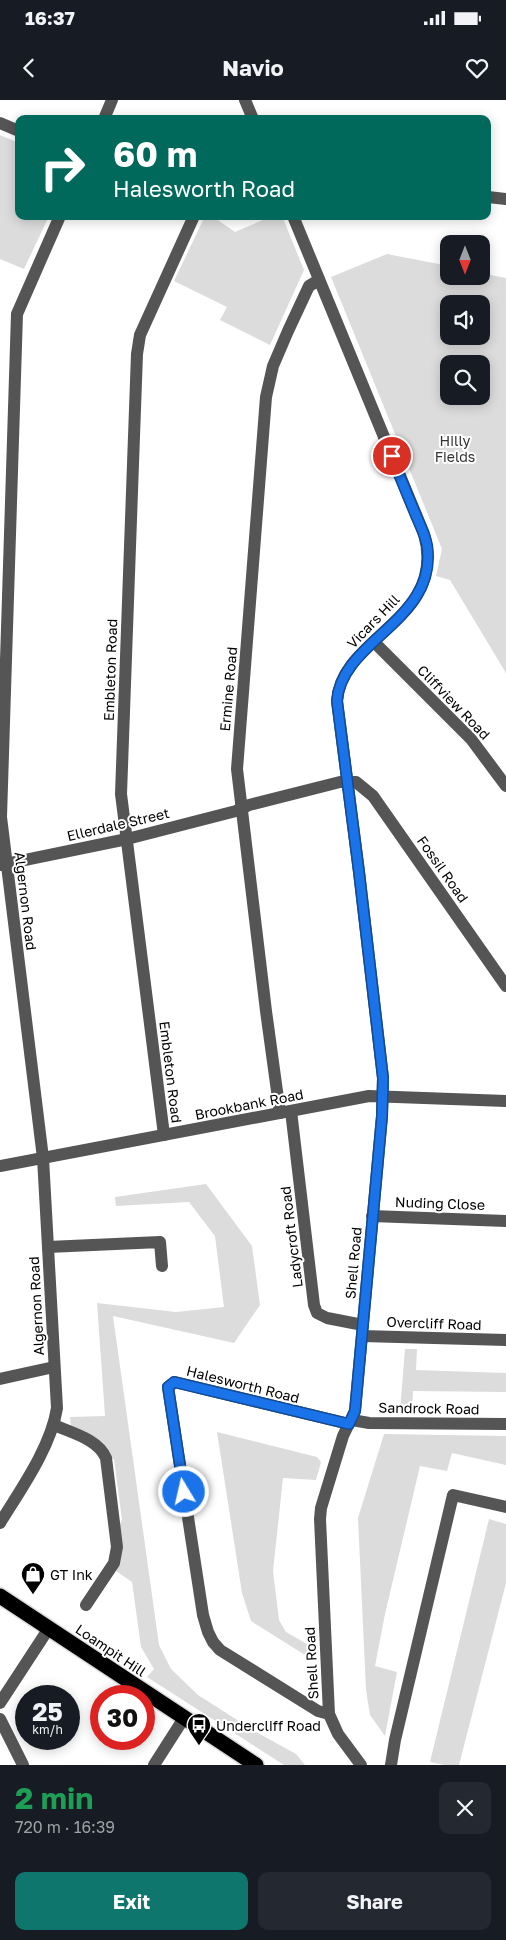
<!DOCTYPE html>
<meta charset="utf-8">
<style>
:root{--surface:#171b24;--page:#242831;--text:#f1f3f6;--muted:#9ea1a6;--accent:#0f766e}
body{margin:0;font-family:"Golos Text",sans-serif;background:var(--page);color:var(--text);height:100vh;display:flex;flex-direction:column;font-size:19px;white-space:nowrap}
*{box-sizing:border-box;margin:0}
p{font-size:16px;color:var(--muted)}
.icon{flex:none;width:28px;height:28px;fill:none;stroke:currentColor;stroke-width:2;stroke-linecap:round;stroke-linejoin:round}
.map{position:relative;height:1665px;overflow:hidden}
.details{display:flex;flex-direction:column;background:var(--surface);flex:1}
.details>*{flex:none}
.banner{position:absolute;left:15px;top:15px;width:476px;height:105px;border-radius:10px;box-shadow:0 2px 12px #0003;background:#00695c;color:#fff;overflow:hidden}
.needle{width:32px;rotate:180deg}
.fabs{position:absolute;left:440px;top:135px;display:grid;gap:10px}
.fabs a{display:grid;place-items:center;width:50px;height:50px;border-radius:10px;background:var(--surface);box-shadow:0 2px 12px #0003;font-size:25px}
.speed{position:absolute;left:15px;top:1585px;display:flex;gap:10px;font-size:25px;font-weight:700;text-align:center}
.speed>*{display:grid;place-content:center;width:65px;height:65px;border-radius:50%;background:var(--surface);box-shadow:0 2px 12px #0003;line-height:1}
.speed small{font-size:12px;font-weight:400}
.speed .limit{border:8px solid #d22;background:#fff;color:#111}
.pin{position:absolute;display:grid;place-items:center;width:42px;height:42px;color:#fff;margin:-21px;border:2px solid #fff;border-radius:50%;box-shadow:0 1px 5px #0007}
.me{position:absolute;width:55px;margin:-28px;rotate:351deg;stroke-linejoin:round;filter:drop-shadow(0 0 4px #0008)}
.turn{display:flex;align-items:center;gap:18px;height:105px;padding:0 15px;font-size:22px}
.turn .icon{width:65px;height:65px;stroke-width:2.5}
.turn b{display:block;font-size:35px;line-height:42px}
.round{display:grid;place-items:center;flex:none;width:52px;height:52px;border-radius:10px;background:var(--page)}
.overview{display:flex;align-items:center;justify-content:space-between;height:85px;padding:0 15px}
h1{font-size:30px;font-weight:700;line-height:38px;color:#1e9e55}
.primary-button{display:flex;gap:10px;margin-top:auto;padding:10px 15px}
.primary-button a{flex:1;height:58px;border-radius:10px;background:var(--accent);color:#fff;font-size:20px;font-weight:700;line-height:58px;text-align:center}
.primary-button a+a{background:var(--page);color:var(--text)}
.status{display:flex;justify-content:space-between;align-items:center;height:35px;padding:0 25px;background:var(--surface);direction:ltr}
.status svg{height:14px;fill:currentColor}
header{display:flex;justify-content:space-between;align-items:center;height:65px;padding:0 15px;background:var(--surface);font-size:22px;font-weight:700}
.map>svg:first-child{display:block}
.green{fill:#dcdcdc;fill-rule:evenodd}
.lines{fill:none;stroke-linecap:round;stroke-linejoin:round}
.highway-casing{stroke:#dbdbdb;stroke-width:18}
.minor{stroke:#555;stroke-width:12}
.highway{stroke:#000;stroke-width:15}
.route-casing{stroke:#114b97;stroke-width:12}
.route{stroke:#1a73e8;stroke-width:9}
.labels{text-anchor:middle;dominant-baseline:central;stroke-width:4;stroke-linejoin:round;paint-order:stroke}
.park-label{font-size:14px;fill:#333;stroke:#fff}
.street-label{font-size:14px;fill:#000;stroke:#fff}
.poi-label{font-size:14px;fill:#000;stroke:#fff;text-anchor:start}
</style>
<div class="status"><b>16:37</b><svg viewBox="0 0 49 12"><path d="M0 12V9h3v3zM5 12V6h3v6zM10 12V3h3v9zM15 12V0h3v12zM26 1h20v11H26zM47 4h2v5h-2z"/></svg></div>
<header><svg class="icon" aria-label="back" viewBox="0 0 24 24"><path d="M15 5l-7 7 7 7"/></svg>Navio<svg class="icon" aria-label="heart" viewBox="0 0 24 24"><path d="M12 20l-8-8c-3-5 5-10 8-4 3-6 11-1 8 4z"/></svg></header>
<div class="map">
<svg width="506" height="1665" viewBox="0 0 506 1665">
<rect width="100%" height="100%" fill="#fff"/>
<!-- green -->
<g class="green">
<path d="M 0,35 L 19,43 L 19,116 L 49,116 L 24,169 L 0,159 Z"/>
<path d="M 205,116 L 212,116 L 235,132 L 272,116 L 282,116 L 304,170 L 270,245 L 220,220 L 227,207 L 174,181 Z"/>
<path d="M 387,154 L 449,166 L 449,176 L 481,176 L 481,173 L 506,178 L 506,573 L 450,480 L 436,476 L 442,449 L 331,177 ZM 449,204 L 481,204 L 481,236 L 449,236 ZM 449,264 L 481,264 L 481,296 L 449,296 Z"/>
<path d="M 206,1084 L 252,1146 L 260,1205 L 234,1243 L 113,1216 L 159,1545 L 171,1569 L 198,1595 L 256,1632 L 296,1654 L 305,1665 L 284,1665 L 147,1577 L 154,1569 L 141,1547 L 132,1482 L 116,1471 L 119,1426 L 122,1420 L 114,1359 L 110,1359 C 106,1340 87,1334 71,1327 L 70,1317 L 105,1316 L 97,1203 L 176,1212 L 224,1207 L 215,1136 L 189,1102 L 116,1106 L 115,1097 Z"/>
<path d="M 405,1249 L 417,1249 L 416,1270 L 506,1273 L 506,1292 L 413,1291 L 412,1311 L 400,1311 Z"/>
<path d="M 217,1332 L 317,1357 L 321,1362 L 316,1380 L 283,1378 L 273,1471 L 279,1520 L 286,1532 L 312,1547 L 313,1560 L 251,1521 L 242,1493 Z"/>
<path d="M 384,1334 L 506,1336 L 506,1365 L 452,1353 L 447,1371 L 420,1366 L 385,1514 L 375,1566 L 397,1572 L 385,1636 L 370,1615 L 366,1590 L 358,1418 Z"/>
<path d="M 489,1419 L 506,1424 L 506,1483 L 459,1665 L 444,1665 L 430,1662 Z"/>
</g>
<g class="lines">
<!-- highway casing -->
<g class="highway-casing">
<path id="highway" d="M 0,1496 L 256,1665"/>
</g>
<!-- minor -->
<g class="minor">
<path d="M 245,0 L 253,19"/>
<path d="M 104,19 L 112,0"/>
<path d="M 0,23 L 19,31"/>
<path d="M 488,97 L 506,99"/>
<path d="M 293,116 L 424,434 C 448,520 341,536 337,601 L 359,772 L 383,978 L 382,1016 L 355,1311 L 343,1336 L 321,1408 L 320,1419 L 329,1614 L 338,1634 L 361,1665"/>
<path d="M 374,542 L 471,639 L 506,686"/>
<path d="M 0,765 L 127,739 L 236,711 L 249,705 L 340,682 L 356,682 L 373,696 L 506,886"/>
<path d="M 291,1011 L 314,1205 L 317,1213 L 327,1218 L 363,1225"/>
<path d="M 280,1013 L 266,911 L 237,669 L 266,297 L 273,266 L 288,231 L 309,186 L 319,180"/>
<path d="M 164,1035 L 121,694 L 137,254 L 140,235 L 194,116"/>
<path d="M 0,1066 L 369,996 L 506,1001"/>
<path d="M 372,1116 L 506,1121"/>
<path d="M 48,1147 L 160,1142 L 162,1166"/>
<path d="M 362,1236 L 506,1240"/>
<path d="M 0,1279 L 54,1267"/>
<path d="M 352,1320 L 369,1323 L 506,1324"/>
<path d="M 54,1325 C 72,1333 98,1339 106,1358 L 117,1447 L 114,1463 L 86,1505"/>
<path d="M 0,1423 C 21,1389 51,1347 57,1308 L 43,1058 L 1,717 L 17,214 L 60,116"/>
<path d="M 0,1603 L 49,1528"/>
<path d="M 329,1614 L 318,1611 L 220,1550 L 213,1542 L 208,1532 L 203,1515 L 168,1287 L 175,1282 L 349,1324"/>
<path d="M 0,1619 L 23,1665"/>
<path d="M 154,1665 L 184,1618"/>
<path d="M 391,1665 L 395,1640 L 453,1395 L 506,1407"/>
</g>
<!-- highway -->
<use href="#highway" class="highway"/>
</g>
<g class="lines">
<!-- route casing -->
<g class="route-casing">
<path id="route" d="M 184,1392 L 168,1287 L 174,1282 L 349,1324 L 355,1311 L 382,1016 L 383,978 L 359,772 L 337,601 C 341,540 439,520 427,445 C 425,434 419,423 415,413 C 407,394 399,375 392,356"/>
</g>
<!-- route -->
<use href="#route" class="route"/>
</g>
<!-- icons -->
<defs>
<g id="shop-pin" transform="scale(1.25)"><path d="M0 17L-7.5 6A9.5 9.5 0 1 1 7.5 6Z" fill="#000" stroke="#fff"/><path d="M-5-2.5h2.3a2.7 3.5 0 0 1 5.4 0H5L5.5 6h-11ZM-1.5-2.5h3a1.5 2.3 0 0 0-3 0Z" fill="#fff"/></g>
<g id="bus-pin" transform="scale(1.25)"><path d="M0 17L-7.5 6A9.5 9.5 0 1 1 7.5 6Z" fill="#000" stroke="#fff"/><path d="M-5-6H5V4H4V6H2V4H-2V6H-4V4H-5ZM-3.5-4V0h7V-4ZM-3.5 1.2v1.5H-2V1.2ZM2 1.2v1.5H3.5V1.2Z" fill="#fff"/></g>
</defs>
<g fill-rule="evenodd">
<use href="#shop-pin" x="33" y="1474"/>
<use href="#bus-pin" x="199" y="1625"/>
</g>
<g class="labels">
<!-- park labels -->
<g class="park-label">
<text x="455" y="340">Hilly<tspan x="455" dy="16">Fields</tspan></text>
</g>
<!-- street labels -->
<g class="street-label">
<text transform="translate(373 521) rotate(-46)">Vicars Hill</text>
<text transform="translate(110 570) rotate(-88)">Embleton Road</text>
<text transform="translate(228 589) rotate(-85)">Ermine Road</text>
<text transform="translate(454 602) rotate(46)">Cliffview Road</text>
<text transform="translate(118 724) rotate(-13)">Ellerdale Street</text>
<text transform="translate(443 769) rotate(55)">Fossil Road</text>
<text transform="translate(26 801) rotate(83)">Algernon Road</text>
<text transform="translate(171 972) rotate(83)">Embleton Road</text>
<text transform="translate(249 1004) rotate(-11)">Brookbank Road</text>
<text transform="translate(440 1103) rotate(2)">Nuding Close</text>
<text transform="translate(291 1137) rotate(-97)">Ladycroft Road</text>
<text transform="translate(353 1163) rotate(-85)">Shell Road</text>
<text transform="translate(36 1206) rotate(-93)">Algernon Road</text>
<text transform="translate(434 1223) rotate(2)">Overcliff Road</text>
<text transform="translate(243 1284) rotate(14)">Halesworth Road</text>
<text transform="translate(429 1308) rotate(1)">Sandrock Road</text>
<text transform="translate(111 1550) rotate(34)">Loampit Hill</text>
<text transform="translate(311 1563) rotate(-93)">Shell Road</text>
</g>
<!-- poi labels -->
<g class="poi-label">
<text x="50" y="1474">GT Ink</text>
<text x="216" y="1625">Undercliff Road</text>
</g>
</g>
</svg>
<div class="fabs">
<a><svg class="needle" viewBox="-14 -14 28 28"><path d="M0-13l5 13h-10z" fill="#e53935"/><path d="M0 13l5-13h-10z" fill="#9ea1a6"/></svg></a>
<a><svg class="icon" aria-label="sound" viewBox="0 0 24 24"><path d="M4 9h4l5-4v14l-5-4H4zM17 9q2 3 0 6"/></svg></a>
<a><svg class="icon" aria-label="search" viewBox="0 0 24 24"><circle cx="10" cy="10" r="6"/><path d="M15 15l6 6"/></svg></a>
</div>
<div class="speed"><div>25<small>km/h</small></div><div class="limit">30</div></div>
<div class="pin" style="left:392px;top:356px;background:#d93025"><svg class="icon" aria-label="arrive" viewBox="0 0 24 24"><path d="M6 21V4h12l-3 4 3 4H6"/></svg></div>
<svg class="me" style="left:184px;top:1392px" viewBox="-20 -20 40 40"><circle r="17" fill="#1a73e8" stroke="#fff" stroke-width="3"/><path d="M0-11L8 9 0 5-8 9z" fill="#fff"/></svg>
<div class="banner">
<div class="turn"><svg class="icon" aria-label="right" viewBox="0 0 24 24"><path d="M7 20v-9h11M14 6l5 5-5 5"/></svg><div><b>60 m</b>Halesworth Road</div></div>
</div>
</div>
<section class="details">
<div class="overview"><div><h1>2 min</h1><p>720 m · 16:39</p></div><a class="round"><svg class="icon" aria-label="close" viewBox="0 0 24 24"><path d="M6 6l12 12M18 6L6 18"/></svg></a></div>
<div class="primary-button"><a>Exit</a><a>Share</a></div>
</section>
